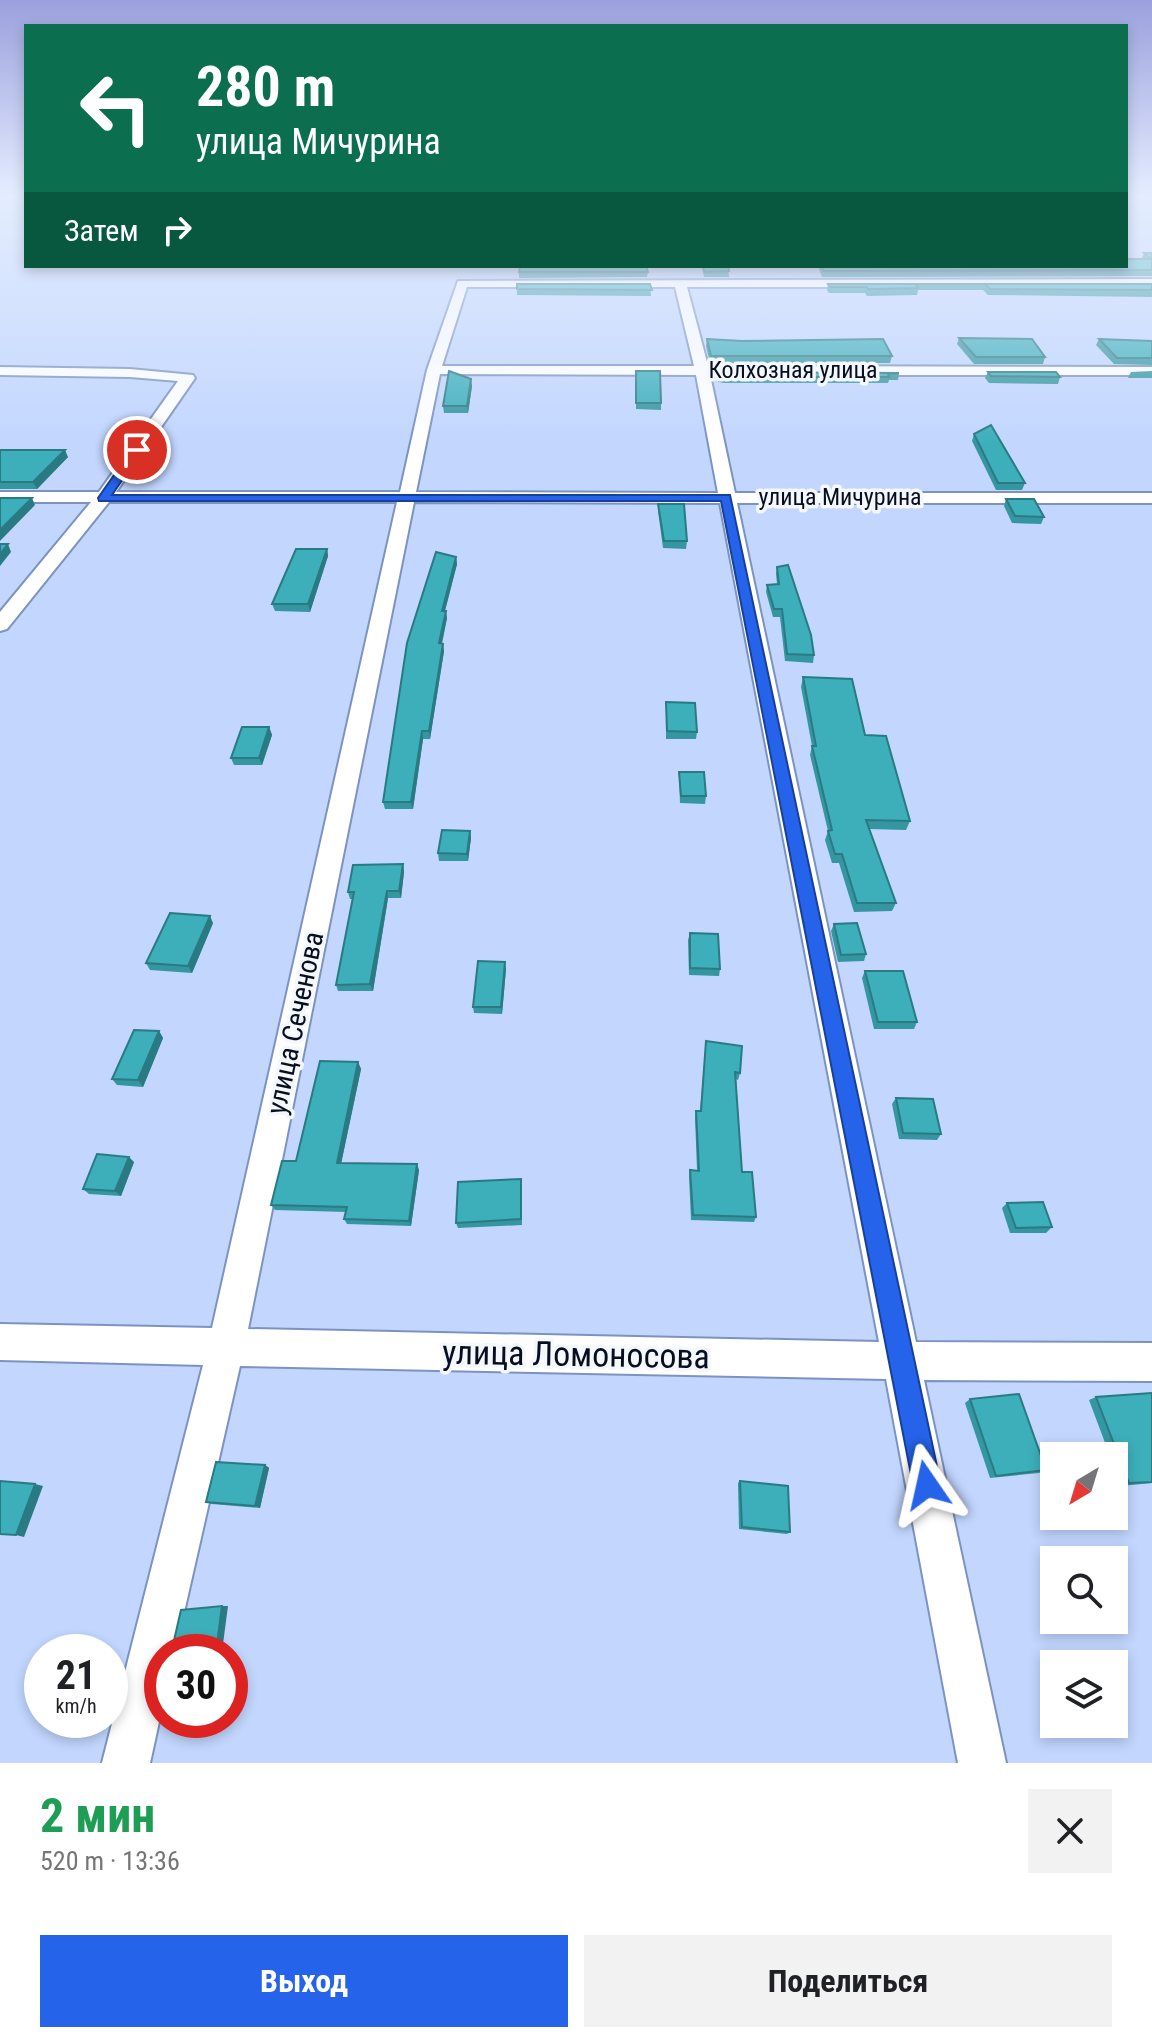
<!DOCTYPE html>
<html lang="ru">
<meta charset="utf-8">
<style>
:root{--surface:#fff;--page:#f2f2f2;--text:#202124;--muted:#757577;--accent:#2563eb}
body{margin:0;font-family:"Roboto Condensed",sans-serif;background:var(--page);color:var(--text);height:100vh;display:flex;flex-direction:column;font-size:30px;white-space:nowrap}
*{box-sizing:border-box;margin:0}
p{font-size:26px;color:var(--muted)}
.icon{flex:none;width:44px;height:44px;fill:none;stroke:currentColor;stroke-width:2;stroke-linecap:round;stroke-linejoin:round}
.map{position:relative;height:1763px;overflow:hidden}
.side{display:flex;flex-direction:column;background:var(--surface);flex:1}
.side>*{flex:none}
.guide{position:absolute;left:24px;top:24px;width:1104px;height:244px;border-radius:0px;box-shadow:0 4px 12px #0003;background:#0b6e4f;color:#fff;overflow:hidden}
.needle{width:52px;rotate:218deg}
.controls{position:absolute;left:1040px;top:1442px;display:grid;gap:16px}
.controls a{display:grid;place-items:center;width:88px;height:88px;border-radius:0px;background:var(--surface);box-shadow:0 4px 12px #0003;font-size:40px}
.speed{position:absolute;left:24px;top:1634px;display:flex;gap:16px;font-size:40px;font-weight:700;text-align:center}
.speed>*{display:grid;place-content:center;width:104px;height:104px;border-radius:50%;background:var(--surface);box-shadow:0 4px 12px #0003;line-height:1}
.speed small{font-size:20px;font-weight:400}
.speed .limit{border:12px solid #d22;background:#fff;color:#111}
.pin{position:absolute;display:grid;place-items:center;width:68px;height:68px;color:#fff;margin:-34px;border:4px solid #fff;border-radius:50%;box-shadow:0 2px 8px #0007}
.me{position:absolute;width:88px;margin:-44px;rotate:349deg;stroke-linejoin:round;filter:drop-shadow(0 0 6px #0008)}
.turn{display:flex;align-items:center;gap:28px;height:168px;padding:0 40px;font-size:36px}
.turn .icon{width:104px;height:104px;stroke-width:2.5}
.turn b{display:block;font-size:56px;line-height:68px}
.then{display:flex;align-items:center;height:76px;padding:0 40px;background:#0003;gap:16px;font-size:30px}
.round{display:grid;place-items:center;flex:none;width:84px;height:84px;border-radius:0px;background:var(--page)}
.headline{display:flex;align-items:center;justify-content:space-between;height:136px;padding:0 40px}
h1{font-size:48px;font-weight:700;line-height:60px;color:#1e9e55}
.action{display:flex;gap:16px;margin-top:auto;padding:16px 40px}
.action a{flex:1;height:92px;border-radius:0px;background:var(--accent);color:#fff;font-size:32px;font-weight:700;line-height:92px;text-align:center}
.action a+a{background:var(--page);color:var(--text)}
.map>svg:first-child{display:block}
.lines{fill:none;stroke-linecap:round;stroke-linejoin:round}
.street-casing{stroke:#7c93c2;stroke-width:4}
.street{fill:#fff;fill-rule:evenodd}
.wall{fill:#3496a1}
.shaded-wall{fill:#2a7a83}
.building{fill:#3cafbb;stroke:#2a7a83;stroke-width:2}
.route{fill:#2563eb;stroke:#184099;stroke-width:2}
.labels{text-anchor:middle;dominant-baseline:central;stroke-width:7;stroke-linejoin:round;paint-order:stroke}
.far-street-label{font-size:24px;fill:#070e1f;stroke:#f4f7fc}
.street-label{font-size:28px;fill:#070e1f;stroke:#f4f7fc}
.near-street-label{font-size:34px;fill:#070e1f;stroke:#f4f7fc}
</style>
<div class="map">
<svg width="1152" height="1763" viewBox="0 0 1152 1763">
<rect width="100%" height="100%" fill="#c2d6fe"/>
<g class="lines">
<!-- street casing -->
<g class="street-casing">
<path id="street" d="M 1152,279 L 1152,287 L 687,287 L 708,366 L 1152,367 L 1152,375 L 710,375 L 735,493 L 1152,493 L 1152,503 L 737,503 L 916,1342 L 1152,1343 L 1152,1381 L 924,1380 L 1006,1763 L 958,1763 L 886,1379 L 240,1366 L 175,1652 L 162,1652 L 162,1708 L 150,1763 L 102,1763 L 203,1365 L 0,1360 L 0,1324 L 212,1328 L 397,502 L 109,502 L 7,629 L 0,631 L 0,612 L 91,502 L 0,502 L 0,492 L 99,492 L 178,381 L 130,377 L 0,375 L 0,367 L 130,369 L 193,375 L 195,378 L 116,492 L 400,492 L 427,370 L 458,281 ZM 467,287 L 675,287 L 694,366 L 442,366 ZM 440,374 L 696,375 L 718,493 L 416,492 ZM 414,502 L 720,503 L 879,1342 L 248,1329 Z"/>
</g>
<!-- street -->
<use href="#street" class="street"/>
</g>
<!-- wall -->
<g class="wall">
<path d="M 1144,253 L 1152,253 L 1152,276 L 822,277 L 818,266 L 1126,266 L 1141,259 Z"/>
<path d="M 702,266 L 728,266 L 729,277 L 704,277 Z"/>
<path d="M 519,272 L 648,272 L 647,277 L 519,278 Z"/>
<path d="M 650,284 L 651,296 L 517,295 L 517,289 Z"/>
<path d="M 828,284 L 1152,284 L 1152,297 L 988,295 L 983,290 L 918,290 L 917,295 L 867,296 L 865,293 L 829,293 L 827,290 Z"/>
<path d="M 959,338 L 1045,357 L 1043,364 L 974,364 L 957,344 Z"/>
<path d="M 707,339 L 892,356 L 890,363 L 710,363 L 706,346 Z"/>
<path d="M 1099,339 L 1152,341 L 1152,365 L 1114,364 L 1096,345 Z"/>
<path d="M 636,371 L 661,403 L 661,410 L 636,409 Z"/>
<path d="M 1152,371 L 1152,378 L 1128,378 L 1131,372 Z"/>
<path d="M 718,372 L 899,373 L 898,380 L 889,380 L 888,383 L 725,383 L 718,382 Z"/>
<path d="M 988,372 L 1060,377 L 1058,384 L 989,383 L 985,378 Z"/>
<path d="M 472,386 L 468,413 L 444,413 L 443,406 Z"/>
<path d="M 974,434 L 1025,483 L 1022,490 L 996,490 L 972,441 Z"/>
<path d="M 0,450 L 68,457 L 37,489 L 0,489 Z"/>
<path d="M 1006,499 L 1044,517 L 1041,524 L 1012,523 L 1004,506 Z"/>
<path d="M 658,504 L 687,541 L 686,549 L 663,548 L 658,511 Z"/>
<path d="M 327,549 L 328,556 L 310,612 L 275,611 L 272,604 Z"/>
<path d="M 456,557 L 457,564 L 445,611 L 447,618 L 442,644 L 444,651 L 430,739 L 423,739 L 413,809 L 385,809 L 383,802 Z"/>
<path d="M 777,567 L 814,655 L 813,663 L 785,661 L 780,617 L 773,617 L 766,592 L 767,585 L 777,584 L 776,574 Z"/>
<path d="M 803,677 L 865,735 L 910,821 L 906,830 L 869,829 L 896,903 L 892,911 L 854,912 L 839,863 L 832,863 L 825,840 L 828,831 L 810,755 L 812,746 L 801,687 Z"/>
<path d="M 666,702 L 697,732 L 696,739 L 666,739 Z"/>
<path d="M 269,727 L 272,735 L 262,765 L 234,765 L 231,758 Z"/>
<path d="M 679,772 L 706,796 L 705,804 L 680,803 Z"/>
<path d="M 470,831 L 471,838 L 468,861 L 439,861 L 438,853 Z"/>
<path d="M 403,864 L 404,872 L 401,898 L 388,898 L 373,991 L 338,991 L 336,985 L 353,899 L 350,899 L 348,892 Z"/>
<path d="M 213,923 L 192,973 L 150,970 L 146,963 Z"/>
<path d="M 834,924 L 866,954 L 864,961 L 838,962 L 831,931 Z"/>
<path d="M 690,933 L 720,969 L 719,976 L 689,975 L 688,940 Z"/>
<path d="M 506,969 L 502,1014 L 474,1013 L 473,1007 Z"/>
<path d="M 865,971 L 917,1022 L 914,1029 L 874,1029 L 862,978 Z"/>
<path d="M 159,1031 L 163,1038 L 143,1087 L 117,1085 L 112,1079 Z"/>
<path d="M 706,1041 L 740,1073 L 738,1080 L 736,1079 L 742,1172 L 756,1217 L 754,1222 L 691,1220 L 689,1176 L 690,1170 L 697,1170 L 695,1117 L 696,1111 L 700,1111 Z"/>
<path d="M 358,1062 L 361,1069 L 341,1163 L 419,1170 L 411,1226 L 347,1224 L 344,1219 L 346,1212 L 275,1210 L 271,1205 L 296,1161 Z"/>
<path d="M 896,1098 L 941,1134 L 937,1140 L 899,1139 L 892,1104 Z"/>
<path d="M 134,1162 L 121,1196 L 89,1194 L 83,1189 Z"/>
<path d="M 521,1179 L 522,1225 L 458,1228 L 456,1223 Z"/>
<path d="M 1007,1203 L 1052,1227 L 1046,1233 L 1010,1233 L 1002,1208 Z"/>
<path d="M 1152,1393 L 1152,1483 L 1121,1486 L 1114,1467 L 1114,1456 L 1110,1456 L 1089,1400 L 1096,1397 Z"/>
<path d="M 970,1399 L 1046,1470 L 1039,1473 L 990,1478 L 965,1403 Z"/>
<path d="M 265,1465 L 269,1468 L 260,1508 L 212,1504 L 206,1502 Z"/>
<path d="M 740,1481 L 790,1532 L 787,1534 L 739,1529 L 738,1483 Z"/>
</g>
<!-- shaded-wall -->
<g class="shaded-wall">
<path d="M 471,379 L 472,386 L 468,413 L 467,406 Z"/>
<path d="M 65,450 L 68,457 L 37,489 L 33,482 Z"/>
<path d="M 32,498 L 35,505 L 0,541 L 0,530 Z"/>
<path d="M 8,544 L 11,552 L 0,566 L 0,554 Z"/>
<path d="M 327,549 L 328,556 L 310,612 L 308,604 Z"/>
<path d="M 456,557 L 457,564 L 443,618 L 442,611 Z"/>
<path d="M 446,611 L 447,618 L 440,651 L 439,643 Z"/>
<path d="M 443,644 L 444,651 L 430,739 L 429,731 Z"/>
<path d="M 269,727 L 272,735 L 262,765 L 259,758 Z"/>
<path d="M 422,731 L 423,739 L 413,809 L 411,802 Z"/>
<path d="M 470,831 L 471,838 L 468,861 L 467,854 Z"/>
<path d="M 403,864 L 404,872 L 401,898 L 399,891 Z"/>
<path d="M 387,891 L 388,898 L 373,991 L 370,984 Z"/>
<path d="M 210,916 L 213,923 L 192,973 L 188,966 Z"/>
<path d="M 505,962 L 506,969 L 502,1014 L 501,1007 Z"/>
<path d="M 159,1031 L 163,1038 L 143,1087 L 138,1080 Z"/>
<path d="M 358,1062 L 361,1069 L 340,1169 L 337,1163 Z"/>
<path d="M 129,1157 L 134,1162 L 121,1196 L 115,1191 Z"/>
<path d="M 417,1164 L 419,1170 L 411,1226 L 409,1221 Z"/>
<path d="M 265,1465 L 269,1468 L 260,1508 L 255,1506 Z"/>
<path d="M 35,1484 L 43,1486 L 24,1537 L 16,1535 Z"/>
<path d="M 222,1606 L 228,1606 L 223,1644 L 217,1644 Z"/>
</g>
<!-- building -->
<g class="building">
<path d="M 1144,253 L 1152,253 L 1152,270 L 824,271 L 822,266 L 1126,266 L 1126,259 L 1151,259 Z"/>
<path d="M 520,266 L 646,266 L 648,272 L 519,272 Z"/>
<path d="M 703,266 L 728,266 L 729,271 L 704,272 Z"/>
<path d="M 517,284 L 650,284 L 652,290 L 517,289 Z"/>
<path d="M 828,284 L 1152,284 L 1152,290 L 990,289 L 985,284 L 915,284 L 918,288 L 868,289 L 867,287 L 830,287 Z"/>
<path d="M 959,338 L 1032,339 L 1045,357 L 976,357 Z"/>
<path d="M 707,339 L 742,341 L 883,339 L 892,356 L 711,356 Z"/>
<path d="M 1099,339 L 1152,341 L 1152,358 L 1117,358 Z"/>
<path d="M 449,371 L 471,379 L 467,406 L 443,406 Z"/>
<path d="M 636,371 L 660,371 L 661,403 L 636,403 Z"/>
<path d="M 718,372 L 899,373 L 888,374 L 889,377 L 725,377 L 719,375 Z"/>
<path d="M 988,372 L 1056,372 L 1060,377 L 991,376 Z"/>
<path d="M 991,425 L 1025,483 L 998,483 L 974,434 Z"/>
<path d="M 0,450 L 65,450 L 33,482 L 0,482 Z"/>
<path d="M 0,498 L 32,498 L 0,530 Z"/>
<path d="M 1006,499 L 1034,499 L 1044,517 L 1015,516 Z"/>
<path d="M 658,504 L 684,504 L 687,541 L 664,541 Z"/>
<path d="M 0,544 L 8,544 L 0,554 Z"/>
<path d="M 296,549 L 327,549 L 308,604 L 272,604 Z"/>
<path d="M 436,552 L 456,557 L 442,611 L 446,611 L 439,643 L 443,644 L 429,731 L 422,731 L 411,802 L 383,802 L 407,643 Z"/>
<path d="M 788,565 L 811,635 L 814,655 L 787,654 L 782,609 L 774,609 L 767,585 L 779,584 L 777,567 Z"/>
<path d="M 803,677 L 852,679 L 865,735 L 886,736 L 910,821 L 866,820 L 896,903 L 857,903 L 842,854 L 835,854 L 828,831 L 832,830 L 812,746 L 816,746 Z"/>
<path d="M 666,702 L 695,703 L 697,732 L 667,731 Z"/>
<path d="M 242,727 L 269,727 L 259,758 L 231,758 Z"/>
<path d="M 679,772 L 704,772 L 706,796 L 681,796 Z"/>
<path d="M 442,830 L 470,831 L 467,854 L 438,853 Z"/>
<path d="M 403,864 L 399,891 L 387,891 L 370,984 L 336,985 L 354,892 L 348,892 L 353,865 Z"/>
<path d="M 170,913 L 210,916 L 188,966 L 146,963 Z"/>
<path d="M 857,923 L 866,954 L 841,955 L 834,924 Z"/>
<path d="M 690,933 L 718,934 L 720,969 L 690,968 Z"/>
<path d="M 478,961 L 505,962 L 501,1007 L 473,1007 Z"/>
<path d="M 865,971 L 903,971 L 917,1022 L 878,1022 Z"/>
<path d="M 134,1030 L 159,1031 L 138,1080 L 112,1079 Z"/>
<path d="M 706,1041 L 742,1046 L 740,1073 L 735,1072 L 742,1172 L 752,1172 L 756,1217 L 693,1215 L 690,1170 L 699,1171 L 696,1111 L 701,1111 Z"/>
<path d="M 320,1061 L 358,1062 L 337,1163 L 417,1164 L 409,1221 L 344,1219 L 347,1207 L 271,1205 L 282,1161 L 296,1161 Z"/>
<path d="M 896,1098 L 933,1099 L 941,1134 L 903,1133 Z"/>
<path d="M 97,1154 L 129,1157 L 115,1191 L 83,1189 Z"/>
<path d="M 521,1179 L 521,1219 L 456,1223 L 458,1182 Z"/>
<path d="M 1043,1202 L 1052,1227 L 1016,1228 L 1007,1203 Z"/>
<path d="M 1152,1393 L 1152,1482 L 1129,1483 L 1096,1397 Z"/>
<path d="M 1019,1394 L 1046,1470 L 996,1476 L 970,1399 Z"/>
<path d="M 216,1462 L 265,1465 L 255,1506 L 206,1502 Z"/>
<path d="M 0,1481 L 35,1484 L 16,1535 L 0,1534 Z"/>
<path d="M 740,1481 L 788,1486 L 790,1532 L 742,1527 Z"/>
<path d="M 222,1606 L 217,1644 L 172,1649 L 181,1610 Z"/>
</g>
<!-- sky -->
<linearGradient id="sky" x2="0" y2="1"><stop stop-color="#9ba0dd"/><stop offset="0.44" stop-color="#e4edff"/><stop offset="1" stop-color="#e4edff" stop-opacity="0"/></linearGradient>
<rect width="1152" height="444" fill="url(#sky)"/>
<!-- route -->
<path class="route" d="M 133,448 L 143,450 L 112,495 L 730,495 L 941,1485 L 937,1495 L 927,1499 L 917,1495 L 913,1485 L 721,501 L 99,501 L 98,498 Z"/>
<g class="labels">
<!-- far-street labels -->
<g class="far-street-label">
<text x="793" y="370">Колхозная улица</text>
<text x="840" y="497">улица Мичурина</text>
</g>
<!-- street labels -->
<g class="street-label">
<text transform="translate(295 1023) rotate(-78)">улица Сеченова</text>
</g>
<!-- near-street labels -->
<g class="near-street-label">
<text transform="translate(576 1354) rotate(1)">улица Ломоносова</text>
</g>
</g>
</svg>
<div class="controls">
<a><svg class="needle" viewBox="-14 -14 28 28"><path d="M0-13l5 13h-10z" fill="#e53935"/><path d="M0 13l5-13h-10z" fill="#757577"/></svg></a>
<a><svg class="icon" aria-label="search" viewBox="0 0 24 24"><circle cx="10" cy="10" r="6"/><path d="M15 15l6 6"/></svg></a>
<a><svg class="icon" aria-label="layers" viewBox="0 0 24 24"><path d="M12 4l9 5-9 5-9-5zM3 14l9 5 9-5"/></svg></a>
</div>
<div class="speed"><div>21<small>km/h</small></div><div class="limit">30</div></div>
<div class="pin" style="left:137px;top:450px;background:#d93025"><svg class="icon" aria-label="arrive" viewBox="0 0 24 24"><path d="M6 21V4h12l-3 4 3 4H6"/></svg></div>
<svg class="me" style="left:927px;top:1485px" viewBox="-20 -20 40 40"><path d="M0-17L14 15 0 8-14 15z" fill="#2563eb" stroke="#fff" stroke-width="4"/></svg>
<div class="guide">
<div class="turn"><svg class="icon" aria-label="left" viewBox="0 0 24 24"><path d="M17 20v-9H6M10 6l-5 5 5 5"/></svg><div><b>280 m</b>улица Мичурина</div></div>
<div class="then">Затем<svg class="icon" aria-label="right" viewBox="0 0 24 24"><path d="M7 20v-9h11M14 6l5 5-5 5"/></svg></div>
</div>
</div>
<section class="side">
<div class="headline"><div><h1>2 мин</h1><p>520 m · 13:36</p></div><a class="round"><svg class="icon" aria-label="close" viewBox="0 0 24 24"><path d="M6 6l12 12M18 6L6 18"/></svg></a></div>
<div class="action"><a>Выход</a><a>Поделиться</a></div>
</section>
